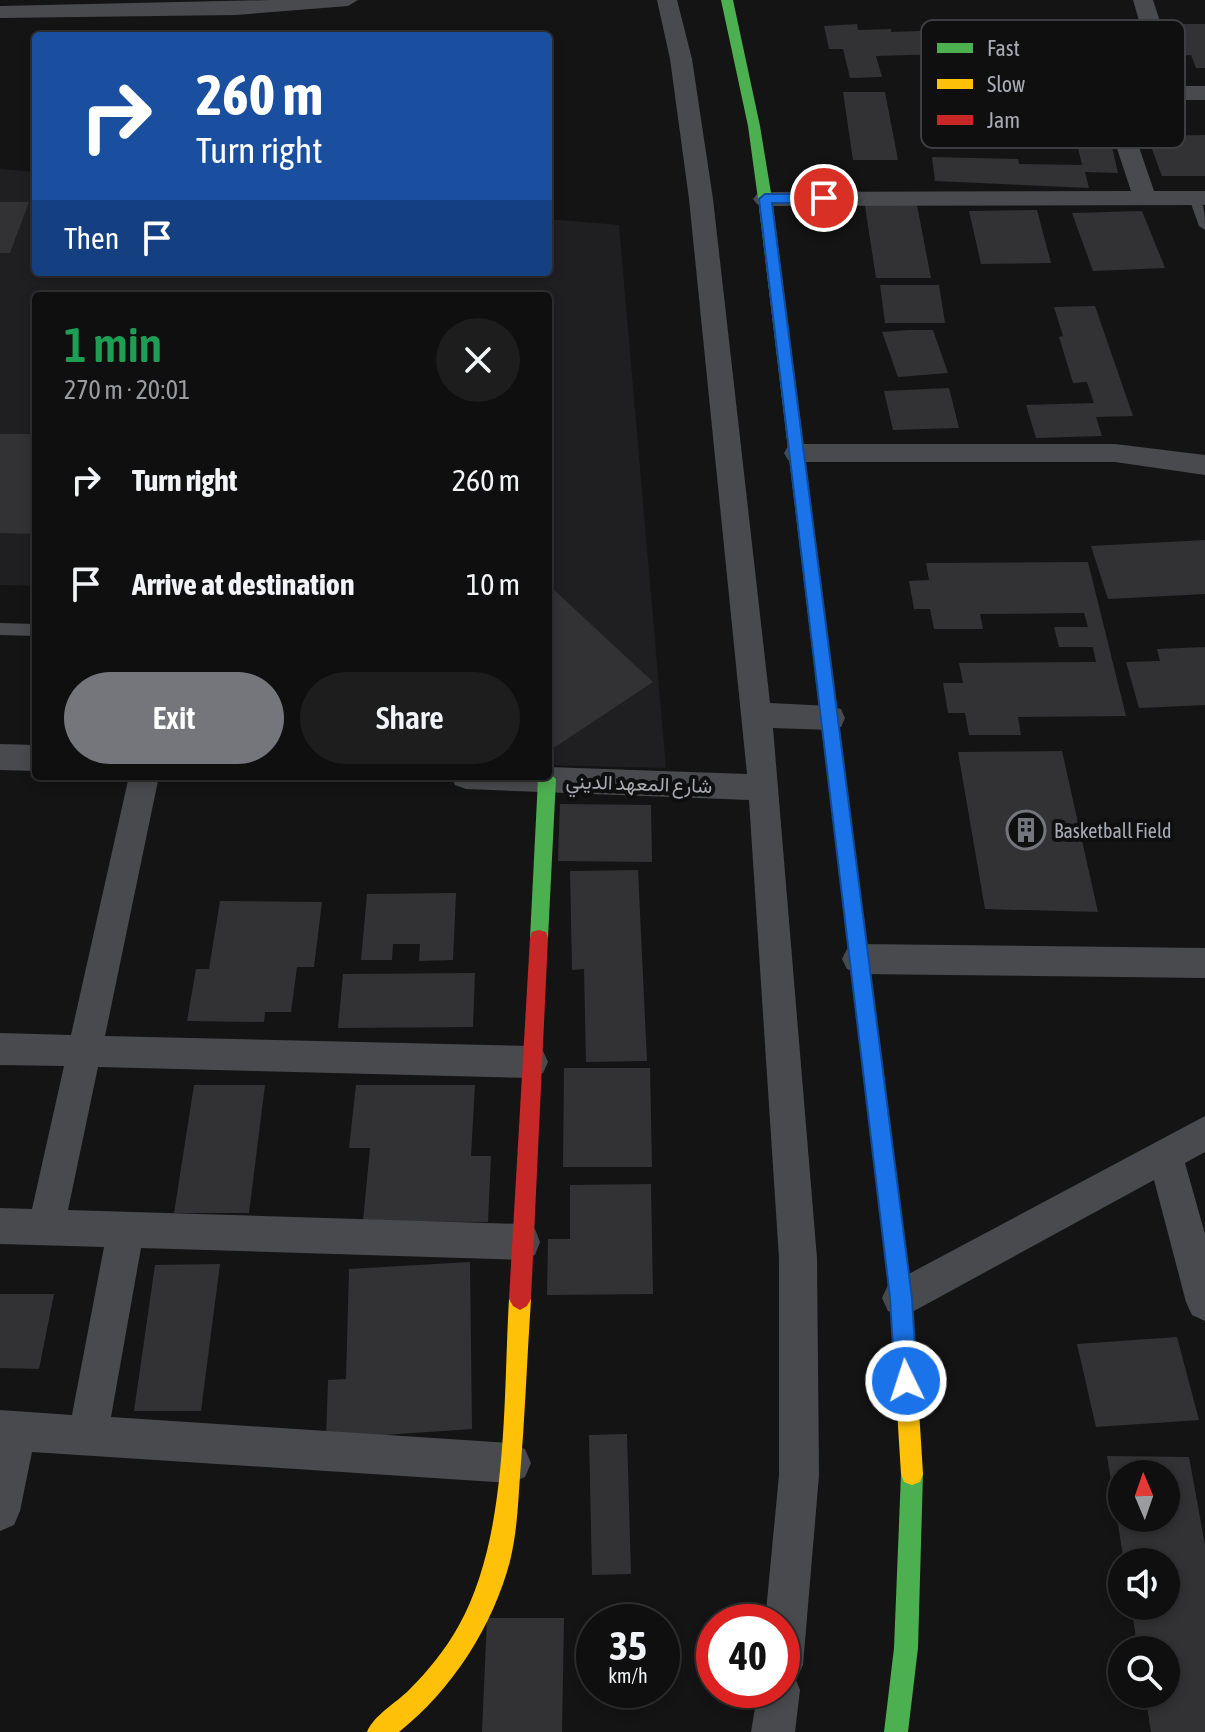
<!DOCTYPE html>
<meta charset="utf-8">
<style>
:root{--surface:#0f0f10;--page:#1d1d1e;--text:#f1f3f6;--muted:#9b9c9f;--line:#2f2f30;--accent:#74767c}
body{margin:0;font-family:"Asap Condensed",Vazirmatn,sans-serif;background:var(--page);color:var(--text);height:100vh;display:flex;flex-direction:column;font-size:30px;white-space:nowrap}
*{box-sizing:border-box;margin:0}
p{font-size:26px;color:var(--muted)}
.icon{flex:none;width:44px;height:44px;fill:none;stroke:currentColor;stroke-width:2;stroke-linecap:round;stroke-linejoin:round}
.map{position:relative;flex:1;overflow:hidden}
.side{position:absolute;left:32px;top:292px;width:520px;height:488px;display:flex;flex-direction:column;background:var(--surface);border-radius:8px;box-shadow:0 4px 12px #0003,0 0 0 2px var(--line)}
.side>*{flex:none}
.hud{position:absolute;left:32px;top:32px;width:520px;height:244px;border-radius:8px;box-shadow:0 4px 12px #0003,0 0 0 2px var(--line);background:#1a4fa0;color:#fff;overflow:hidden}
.needle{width:52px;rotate:358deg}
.buttons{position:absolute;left:1108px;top:1460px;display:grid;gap:16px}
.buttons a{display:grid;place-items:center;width:72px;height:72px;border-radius:50%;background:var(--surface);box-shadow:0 4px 12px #0003,0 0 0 2px var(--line);font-size:40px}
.speed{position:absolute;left:576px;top:1604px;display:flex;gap:16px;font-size:40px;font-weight:700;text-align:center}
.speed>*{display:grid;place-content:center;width:104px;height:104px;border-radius:50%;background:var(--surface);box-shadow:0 4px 12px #0003,0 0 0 2px var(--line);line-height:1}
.speed small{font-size:20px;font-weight:400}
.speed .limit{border:12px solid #d22;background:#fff;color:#111}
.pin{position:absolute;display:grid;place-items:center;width:68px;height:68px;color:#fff;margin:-34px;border:4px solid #fff;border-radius:50%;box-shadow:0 2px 8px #0007}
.me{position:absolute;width:88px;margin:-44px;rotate:356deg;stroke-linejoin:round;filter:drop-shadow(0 0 6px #0008)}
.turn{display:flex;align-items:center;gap:28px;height:168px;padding:0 32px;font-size:36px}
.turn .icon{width:104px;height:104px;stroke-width:2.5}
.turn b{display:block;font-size:56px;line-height:68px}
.then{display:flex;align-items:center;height:76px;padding:0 32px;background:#0003;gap:16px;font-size:30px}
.round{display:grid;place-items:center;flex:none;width:84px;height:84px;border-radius:42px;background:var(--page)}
.summary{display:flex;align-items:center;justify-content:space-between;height:136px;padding:0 32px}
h1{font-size:48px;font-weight:600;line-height:60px;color:#1e9e55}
.primary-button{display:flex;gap:16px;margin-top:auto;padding:16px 32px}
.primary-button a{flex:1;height:92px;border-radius:48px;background:var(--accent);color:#fff;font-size:32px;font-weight:600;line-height:92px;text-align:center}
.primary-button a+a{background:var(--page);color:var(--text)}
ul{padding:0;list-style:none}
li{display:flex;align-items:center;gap:24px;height:104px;padding:0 32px}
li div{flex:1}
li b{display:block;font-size:30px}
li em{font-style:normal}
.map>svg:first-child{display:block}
.built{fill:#1f1f21}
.building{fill:#323234;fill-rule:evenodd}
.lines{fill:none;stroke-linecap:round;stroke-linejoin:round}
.lane{fill:#494a4d;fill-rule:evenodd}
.street{fill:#494a4d;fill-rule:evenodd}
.fast{fill:#4caf50;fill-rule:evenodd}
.slow{fill:#ffc107;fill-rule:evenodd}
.jam{fill:#c62828;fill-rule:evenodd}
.route{fill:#1a73e8;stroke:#114b97;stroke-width:2}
.labels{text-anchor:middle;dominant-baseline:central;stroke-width:8;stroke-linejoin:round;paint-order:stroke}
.street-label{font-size:20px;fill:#a7abb4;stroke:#0f0f10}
.poi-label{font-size:20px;fill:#a7abb4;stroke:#0f0f10;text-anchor:start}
.key{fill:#0f0f10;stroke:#3d3e41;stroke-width:2}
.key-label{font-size:22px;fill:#a7abb4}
</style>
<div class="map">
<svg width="1205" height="1732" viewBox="0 0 1205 1732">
<rect width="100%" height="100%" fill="#141415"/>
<!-- built -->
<path class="built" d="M 0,169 L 36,172 L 36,272 L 548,272 L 548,219 L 619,225 L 666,768 L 548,765 L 548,296 L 36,296 L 36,586 L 0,585 Z"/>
<!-- building -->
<g class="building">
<path d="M 857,24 L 858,30 L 891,29 L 891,32 L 1004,28 L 1012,52 L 876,56 L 882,77 L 850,78 L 843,49 L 829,49 L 824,26 Z"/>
<path d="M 1163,24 L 1205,24 L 1205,68 L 1196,68 L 1191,55 L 1175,56 Z"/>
<path d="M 843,92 L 885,92 L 898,160 L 853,160 Z"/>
<path d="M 996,100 L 1055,101 L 1059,121 L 1090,121 L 1095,146 L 1112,147 L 1118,173 L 1085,172 L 1089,188 L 935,181 L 932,157 L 1018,159 L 1019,164 L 1082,165 L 1078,148 L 1056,147 L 1052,123 L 1000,122 Z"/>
<path d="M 1205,135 L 1205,176 L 1162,176 L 1147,136 Z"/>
<path d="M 864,200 L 916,200 L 931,278 L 876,278 Z"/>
<path d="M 0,202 L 29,202 L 10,253 L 0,253 Z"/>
<path d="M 1037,210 L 1051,263 L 981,264 L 969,211 Z"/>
<path d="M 1142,211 L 1165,268 L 1093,271 L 1072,213 Z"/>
<path d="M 880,285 L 939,285 L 945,323 L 885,323 Z"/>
<path d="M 1095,306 L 1133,416 L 1096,417 L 1102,436 L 1036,438 L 1026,405 L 1094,403 L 1087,382 L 1073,383 L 1059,337 L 1063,336 L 1054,307 Z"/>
<path d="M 909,330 L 933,330 L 948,373 L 898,377 L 882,332 Z"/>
<path d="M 949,388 L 959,428 L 893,430 L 884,391 Z"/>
<path d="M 0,434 L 36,434 L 36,534 L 0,533 Z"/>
<path d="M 1205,540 L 1205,594 L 1108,599 L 1091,546 Z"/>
<path d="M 1088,562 L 1126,716 L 1018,717 L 1021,735 L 969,735 L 965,713 L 948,713 L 943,683 L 963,683 L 959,663 L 1096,662 L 1093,647 L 1059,647 L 1054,627 L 1088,627 L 1084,613 L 980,614 L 983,629 L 934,629 L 930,609 L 914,609 L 909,581 L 929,580 L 926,563 Z"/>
<path d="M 552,588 L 653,682 L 555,747 L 548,740 L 548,591 Z"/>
<path d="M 1205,647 L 1205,705 L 1139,708 L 1126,662 L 1160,661 L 1157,649 Z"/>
<path d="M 1062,751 L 1098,912 L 985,909 L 958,752 Z"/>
<path d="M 560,804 L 651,805 L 652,862 L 558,861 Z"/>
<path d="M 638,870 L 647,1061 L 586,1062 L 584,969 L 572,970 L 570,871 Z"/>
<path d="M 456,893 L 453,960 L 419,961 L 420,944 L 393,944 L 392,960 L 361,960 L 367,894 Z"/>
<path d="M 220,901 L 322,902 L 314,967 L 297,967 L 291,1012 L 265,1012 L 264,1022 L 187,1021 L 196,969 L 209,969 Z"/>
<path d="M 475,973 L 473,1027 L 338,1028 L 343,974 Z"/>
<path d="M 564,1068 L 650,1068 L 652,1167 L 563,1167 Z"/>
<path d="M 194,1085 L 265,1085 L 249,1213 L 174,1213 Z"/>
<path d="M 356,1085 L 475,1085 L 471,1156 L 491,1156 L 488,1222 L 363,1221 L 370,1148 L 349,1148 Z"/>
<path d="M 651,1184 L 653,1294 L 547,1295 L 548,1239 L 570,1239 L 570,1185 Z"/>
<path d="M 470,1262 L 472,1429 L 326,1439 L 328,1380 L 346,1379 L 349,1269 Z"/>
<path d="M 220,1264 L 201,1411 L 134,1411 L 155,1265 Z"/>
<path d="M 0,1294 L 54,1294 L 39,1369 L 0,1368 Z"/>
<path d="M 1177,1337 L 1199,1420 L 1096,1427 L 1077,1344 Z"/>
<path d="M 627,1434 L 631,1574 L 592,1575 L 589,1435 Z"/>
<path d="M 1107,1456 L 1189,1457 L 1205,1545 L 1205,1732 L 1151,1732 L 1145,1694 L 1166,1694 L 1166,1650 L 1138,1650 L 1131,1606 L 1166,1606 L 1166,1562 L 1124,1562 ZM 1122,1474 L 1166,1474 L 1166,1518 L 1122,1518 Z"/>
<path d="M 487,1618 L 564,1618 L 562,1732 L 482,1732 Z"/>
</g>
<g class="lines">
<!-- lane -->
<g class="lane">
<path d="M 1195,194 C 1205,200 1205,218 1205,230 L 1199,226 L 1189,198 Z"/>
<path d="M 0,623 L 36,624 L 36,636 L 0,635 Z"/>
</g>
<!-- street -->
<g class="street">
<path d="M 271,0 L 358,0 L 348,6 L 236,15 L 0,18 L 0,6 Z"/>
<path d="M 657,0 L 677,0 L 692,59 L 713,199 L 770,703 L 830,706 L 841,709 L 845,718 L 841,727 L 830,730 L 773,728 L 817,1258 L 819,1475 L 803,1665 L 796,1680 L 800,1690 L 795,1732 L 751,1732 L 758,1690 L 782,1690 L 782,1622 L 765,1622 L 779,1475 L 779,1258 L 749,800 L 466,789 L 455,785 L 451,776 L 548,776 L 548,767 L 747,774 L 689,199 L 670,59 Z"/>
<path d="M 1133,0 L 1153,0 L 1172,58 L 1165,71 L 1149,86 L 1205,86 L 1205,100 L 1134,100 L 1127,112 L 1154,191 L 1205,191 L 1205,205 L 765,206 L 757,204 L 753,199 L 757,194 L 765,192 L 1131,191 L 1105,112 C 1114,88 1140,80 1150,58 Z"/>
<path d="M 797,444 L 1115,444 L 1205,455 L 1205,475 L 1115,462 L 797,462 L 788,460 L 784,453 L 788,446 Z"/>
<path d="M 0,744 L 36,745 L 36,771 L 0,770 Z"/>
<path d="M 129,776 L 159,776 L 105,1036 L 531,1046 L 543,1051 L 548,1062 L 543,1073 L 531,1078 L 98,1067 L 68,1210 L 522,1224 L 535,1229 L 540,1242 L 535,1255 L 522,1260 L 141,1248 L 111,1417 L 511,1443 L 525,1449 L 531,1463 L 525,1477 L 511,1483 L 32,1452 L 20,1511 L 14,1525 L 0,1531 L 0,1410 L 72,1415 L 104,1247 L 0,1244 L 0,1208 L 32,1209 L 64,1066 L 0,1065 L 0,1033 L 71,1035 Z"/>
<path d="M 859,944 L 1205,948 L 1205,978 L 859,974 L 847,969 L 842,959 L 847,949 Z"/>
<path d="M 1205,1116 L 1205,1152 L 1185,1163 L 1205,1234 L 1205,1321 L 1192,1315 L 1186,1302 L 1154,1180 L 914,1311 L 901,1317 L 888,1311 L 882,1298 L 888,1285 Z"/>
</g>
<!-- fast -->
<g class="fast">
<path d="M 721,0 L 733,0 L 760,126 L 772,199 L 879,1038 L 876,1044 L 869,1047 L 862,1044 L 859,1038 L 758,199 L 748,126 Z"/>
<path d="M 548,772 L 556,779 L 548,938 L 546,944 L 539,946 L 532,944 L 530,938 L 538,779 L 540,776 L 548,776 Z"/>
<path d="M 912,1463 L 920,1466 L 923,1474 L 918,1648 L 908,1732 L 884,1732 L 894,1648 L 901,1474 L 904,1466 Z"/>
</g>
<!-- slow -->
<g class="slow">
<path d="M 869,1029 L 876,1032 L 879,1038 L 912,1298 L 923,1474 L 920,1482 L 912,1485 L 904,1482 L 901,1474 L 890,1298 L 859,1038 L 862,1032 Z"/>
<path d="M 520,1288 L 527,1292 L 531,1299 C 527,1358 525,1417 520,1476 C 518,1504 517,1533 510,1561 C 493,1626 452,1690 399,1732 L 367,1732 C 374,1715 396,1703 409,1690 C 428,1671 445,1650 458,1627 C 509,1537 503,1402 509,1299 L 513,1292 Z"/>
</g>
<!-- jam -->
<path class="jam" d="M 539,930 L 546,932 L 548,938 L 531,1299 L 527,1306 L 520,1310 L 513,1306 L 509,1299 L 530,938 L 532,932 Z"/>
</g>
<!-- route -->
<path class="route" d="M 765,194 L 824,194 L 831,198 L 824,203 L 772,203 L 912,1298 L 917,1381 L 914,1388 L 906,1392 L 899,1388 L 895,1381 L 890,1298 L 759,199 Z"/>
<!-- icons -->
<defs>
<g id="building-ring" transform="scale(2)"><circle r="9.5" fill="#0f0f10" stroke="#74767c" stroke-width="1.5"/><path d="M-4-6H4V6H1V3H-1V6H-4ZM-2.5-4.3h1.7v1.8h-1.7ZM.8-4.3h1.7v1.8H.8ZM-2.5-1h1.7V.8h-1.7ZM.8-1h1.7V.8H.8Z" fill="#74767c"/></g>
</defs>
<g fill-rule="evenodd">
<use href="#building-ring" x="1026" y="830"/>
</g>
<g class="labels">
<!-- street labels -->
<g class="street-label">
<text transform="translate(639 783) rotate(2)">شارع المعهد الديني</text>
</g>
<!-- poi labels -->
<g class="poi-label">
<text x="1054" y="830">Basketball Field</text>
</g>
</g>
<!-- legend -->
<rect x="921" y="20" width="264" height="128" rx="12" class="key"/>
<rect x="937" y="43" width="36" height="10" fill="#4caf50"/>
<rect x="937" y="79" width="36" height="10" fill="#ffc107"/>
<rect x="937" y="115" width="36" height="10" fill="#c62828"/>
<g class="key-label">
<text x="987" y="56">Fast</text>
<text x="987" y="92">Slow</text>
<text x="987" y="128">Jam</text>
</g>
</svg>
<div class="buttons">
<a><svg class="needle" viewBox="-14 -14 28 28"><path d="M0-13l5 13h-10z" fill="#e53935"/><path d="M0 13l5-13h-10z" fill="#9b9c9f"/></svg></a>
<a><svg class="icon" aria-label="sound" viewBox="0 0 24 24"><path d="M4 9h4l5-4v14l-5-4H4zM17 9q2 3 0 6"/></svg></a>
<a><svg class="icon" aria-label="search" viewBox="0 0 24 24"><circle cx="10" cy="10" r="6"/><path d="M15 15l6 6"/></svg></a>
</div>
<div class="speed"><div>35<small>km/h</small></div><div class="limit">40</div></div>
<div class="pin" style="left:824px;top:198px;background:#d93025"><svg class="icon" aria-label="arrive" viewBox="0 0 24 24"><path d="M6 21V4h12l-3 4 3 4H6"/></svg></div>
<svg class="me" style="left:906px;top:1381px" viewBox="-20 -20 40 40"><circle r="17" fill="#1a73e8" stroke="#fff" stroke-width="3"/><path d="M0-11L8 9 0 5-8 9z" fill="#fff"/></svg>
<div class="hud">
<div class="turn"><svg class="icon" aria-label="right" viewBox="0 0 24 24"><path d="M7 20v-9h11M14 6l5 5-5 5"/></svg><div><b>260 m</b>Turn right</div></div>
<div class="then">Then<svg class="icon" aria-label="arrive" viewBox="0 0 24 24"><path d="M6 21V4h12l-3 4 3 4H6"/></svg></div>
</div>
<section class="side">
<div class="summary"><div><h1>1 min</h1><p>270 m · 20:01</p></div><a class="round"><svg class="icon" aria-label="close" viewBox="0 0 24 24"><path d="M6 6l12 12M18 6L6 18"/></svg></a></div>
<ul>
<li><svg class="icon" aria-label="right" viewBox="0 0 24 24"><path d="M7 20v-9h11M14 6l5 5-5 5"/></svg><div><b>Turn right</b></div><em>260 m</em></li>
<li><svg class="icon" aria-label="arrive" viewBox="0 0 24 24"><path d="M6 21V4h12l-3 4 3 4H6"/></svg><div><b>Arrive at destination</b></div><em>10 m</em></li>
</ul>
<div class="primary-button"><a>Exit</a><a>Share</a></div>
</section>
</div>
